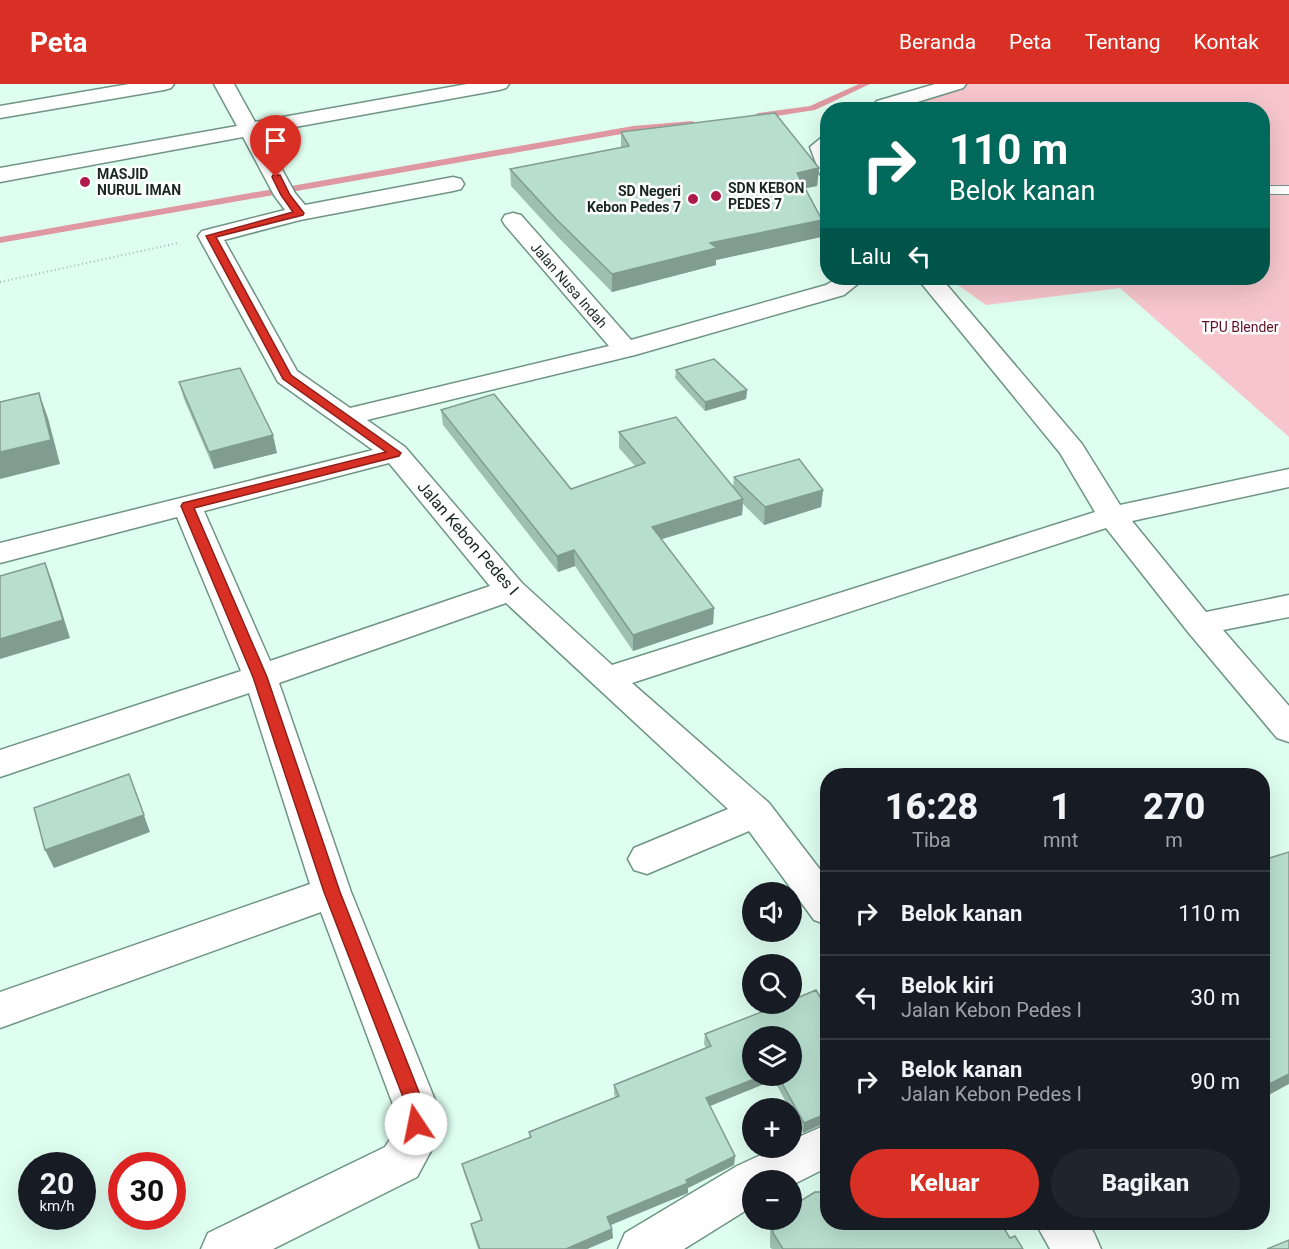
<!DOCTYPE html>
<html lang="id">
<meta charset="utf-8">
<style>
:root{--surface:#171b24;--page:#20242c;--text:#f1f3f6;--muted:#9ea1a6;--line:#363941;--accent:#d93025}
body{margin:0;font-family:Roboto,sans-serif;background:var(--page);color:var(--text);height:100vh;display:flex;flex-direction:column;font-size:22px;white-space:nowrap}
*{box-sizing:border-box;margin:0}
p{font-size:20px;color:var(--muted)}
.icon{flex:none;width:33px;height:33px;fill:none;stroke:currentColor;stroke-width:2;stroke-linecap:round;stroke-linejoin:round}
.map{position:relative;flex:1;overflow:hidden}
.sheet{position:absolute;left:820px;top:684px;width:450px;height:462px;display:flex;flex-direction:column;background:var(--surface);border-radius:24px;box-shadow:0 6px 24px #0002}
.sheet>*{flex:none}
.banner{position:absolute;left:820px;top:18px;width:450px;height:183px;border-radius:24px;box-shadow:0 6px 24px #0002;background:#00695c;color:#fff;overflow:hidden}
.controls{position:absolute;left:742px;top:798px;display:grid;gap:12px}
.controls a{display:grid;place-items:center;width:60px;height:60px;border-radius:50%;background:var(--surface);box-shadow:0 6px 24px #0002;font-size:30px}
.speed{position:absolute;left:18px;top:1068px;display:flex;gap:12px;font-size:30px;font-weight:700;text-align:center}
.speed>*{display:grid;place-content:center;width:78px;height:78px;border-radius:50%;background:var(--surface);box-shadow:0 6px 24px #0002;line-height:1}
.speed small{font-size:15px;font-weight:400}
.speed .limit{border:9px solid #d22;background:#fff;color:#111}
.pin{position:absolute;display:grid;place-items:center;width:51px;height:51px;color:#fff;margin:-62px -26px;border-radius:50% 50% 50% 0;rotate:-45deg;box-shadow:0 0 6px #0007}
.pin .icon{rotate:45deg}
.me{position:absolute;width:66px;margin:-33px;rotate:349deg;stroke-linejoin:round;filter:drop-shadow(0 0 4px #0008)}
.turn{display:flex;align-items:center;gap:21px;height:126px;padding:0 30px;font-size:27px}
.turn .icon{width:78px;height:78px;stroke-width:2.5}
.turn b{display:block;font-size:42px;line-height:51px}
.then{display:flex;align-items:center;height:57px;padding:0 30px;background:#0003;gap:12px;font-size:22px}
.eta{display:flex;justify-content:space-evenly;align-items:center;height:102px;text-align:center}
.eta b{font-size:36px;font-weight:800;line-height:42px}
.primary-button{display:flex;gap:12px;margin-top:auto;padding:12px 30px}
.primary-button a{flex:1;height:69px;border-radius:36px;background:var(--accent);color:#fff;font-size:24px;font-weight:800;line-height:69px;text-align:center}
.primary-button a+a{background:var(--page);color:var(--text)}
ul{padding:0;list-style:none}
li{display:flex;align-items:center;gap:18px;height:84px;padding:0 30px;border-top:2px solid var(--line)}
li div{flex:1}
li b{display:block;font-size:22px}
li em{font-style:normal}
header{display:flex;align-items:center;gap:36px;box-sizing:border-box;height:84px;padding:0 30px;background:var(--accent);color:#fff}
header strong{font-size:28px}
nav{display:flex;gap:33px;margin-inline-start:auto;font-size:21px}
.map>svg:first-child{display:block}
.green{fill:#f6c6cc}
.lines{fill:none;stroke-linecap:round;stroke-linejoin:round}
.stream{fill:#df98a1;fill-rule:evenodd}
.service-casing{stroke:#6f9485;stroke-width:2}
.minor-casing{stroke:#6f9485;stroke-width:3}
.path{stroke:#9fbaae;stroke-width:2;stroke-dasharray:1 3;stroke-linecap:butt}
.service{fill:#fff;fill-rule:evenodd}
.minor{fill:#fff;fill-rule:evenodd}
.wall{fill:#9ec0b1;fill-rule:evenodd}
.shaded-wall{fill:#819c90}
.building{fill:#b8dfce;stroke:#819c90;stroke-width:1.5}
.route{fill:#d93025;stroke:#8d1f18;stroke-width:1.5}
.poi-dot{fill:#ae1b48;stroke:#fff;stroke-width:2}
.labels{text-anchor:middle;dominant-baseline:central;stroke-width:5;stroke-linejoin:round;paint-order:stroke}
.far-poi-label{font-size:14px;font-weight:bold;fill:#182721;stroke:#fff;text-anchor:start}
.far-street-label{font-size:14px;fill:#182721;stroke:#fff}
.far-park-label{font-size:14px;fill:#630f27;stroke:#fff}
.street-label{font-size:16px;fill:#182721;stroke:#fff}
</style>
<header>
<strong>Peta</strong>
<nav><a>Beranda</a><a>Peta</a><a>Tentang</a><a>Kontak</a></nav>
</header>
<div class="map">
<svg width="1289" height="1165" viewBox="0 0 1289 1165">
<rect width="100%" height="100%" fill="#defef0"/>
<!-- green -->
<path class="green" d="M 956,0 L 1289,0 L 1289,353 L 1120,204 L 986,221 L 948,194 L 1263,194 L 1263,26 L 877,26 Z"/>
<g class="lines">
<!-- stream -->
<g class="stream">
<path d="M 859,0 L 870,0 L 815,26 L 758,35 L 753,32 L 758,29 L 810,22 Z"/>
<path d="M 692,37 L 697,40 L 695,42 L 633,48 L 0,159 L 0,153 L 633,42 Z"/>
</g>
<!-- service casing -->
<g class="service-casing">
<rect id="service" x="1263" y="102" width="26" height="8"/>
</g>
<!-- minor casing -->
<g class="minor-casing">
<g id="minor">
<path d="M 129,0 L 174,0 L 171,4 L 164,6 L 0,34 L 0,22 Z"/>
<path d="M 214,0 L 234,0 L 255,38 L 467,0 L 509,0 L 506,4 L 499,6 L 262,49 L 295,109 L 305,121 L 453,93 L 461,95 L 464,100 L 461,105 L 453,107 L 300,136 L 224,156 L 297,287 L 350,324 L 609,262 L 505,141 L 502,136 L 505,131 L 513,129 L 521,131 L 631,256 L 826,201 L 838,194 L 865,194 L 844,211 L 635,271 L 367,336 L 405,363 L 522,499 L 612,581 L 1095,428 L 1060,369 L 917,194 L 941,194 L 1082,360 L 1120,421 L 1289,385 L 1289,403 L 1132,437 L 1206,528 L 1289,511 L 1289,533 L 1223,546 L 1289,622 L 1289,658 L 1277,654 L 1188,548 L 1106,444 L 632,599 L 769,719 L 828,796 L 828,841 L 814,836 L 749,747 L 647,790 L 634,786 L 628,775 L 634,764 L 728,725 L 506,519 L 279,599 L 351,808 L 439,1026 L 438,1054 L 417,1093 L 273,1165 L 201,1165 L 208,1149 L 385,1063 L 394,1049 L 395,1026 L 321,828 L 0,944 L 0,908 L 310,800 L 249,609 L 0,693 L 0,666 L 241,587 L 177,433 L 0,479 L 0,459 L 373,366 L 278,298 L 198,152 L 202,147 L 285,126 L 274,111 L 243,53 L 0,98 L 0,84 L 237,42 ZM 389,379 L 490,502 L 270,577 L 204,427 Z"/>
<path d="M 935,0 L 966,0 L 963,4 L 891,26 L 867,26 L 877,17 Z"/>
<path d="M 828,52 L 828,91 L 820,90 L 810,63 L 821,54 Z"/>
<path d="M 828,1040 L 828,1083 L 792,1101 L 792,1096 L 753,1096 L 753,1122 L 684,1165 L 618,1165 L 625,1149 L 737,1082 L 776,1064 L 792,1064 L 792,1056 Z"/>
<path d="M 1035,1138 L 1087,1138 L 1094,1149 L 1101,1165 L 1050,1165 Z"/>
</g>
</g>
<!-- path -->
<path class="path" d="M 0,198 L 178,159"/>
<!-- service -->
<use href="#service" class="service"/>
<!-- minor -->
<use href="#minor" class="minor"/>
</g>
<!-- wall -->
<g class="wall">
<path d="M 621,48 L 819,84 L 817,102 L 806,104 L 821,153 L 716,176 L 716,181 L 612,208 L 557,152 L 511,102 L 510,85 L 621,63 Z"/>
<path d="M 676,286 L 747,306 L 746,315 L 705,327 L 675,294 Z"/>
<path d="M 179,298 L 277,369 L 214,385 L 184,315 Z"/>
<path d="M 441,326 L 571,405 L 635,382 L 619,364 L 619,348 L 733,403 L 734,393 L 823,406 L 821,423 L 764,441 L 743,420 L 742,431 L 662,455 L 714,524 L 713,540 L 633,567 L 575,482 L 558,488 L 443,341 Z"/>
<path d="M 828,926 L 828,1039 L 827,1038 L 803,1049 L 792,1029 L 792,1024 L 789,1024 L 774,996 L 710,1022 L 735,1072 L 734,1081 L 688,1104 L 688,1109 L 611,1141 L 612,1145 L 613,1154 L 587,1165 L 478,1165 L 473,1150 L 471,1140 L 481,1136 L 464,1089 L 462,1080 L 530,1054 L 529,1048 L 616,1014 L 614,1010 L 614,1001 L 706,964 L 704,960 L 705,950 ZM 792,952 L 792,992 L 753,992 Z"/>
<path d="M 772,1136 L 828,1138 L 1010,1154 L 1023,1165 L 772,1165 L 770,1163 L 770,1148 Z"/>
</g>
<!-- shaded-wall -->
<g class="shaded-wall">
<path d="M 819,84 L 817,102 L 796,106 L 797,89 Z"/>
<path d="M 822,136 L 821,153 L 716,176 L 716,181 L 612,208 L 612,190 L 710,159 Z"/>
<path d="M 747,306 L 746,315 L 705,327 L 705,318 Z"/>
<path d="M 39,309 L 48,334 L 60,380 L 0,395 L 0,368 Z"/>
<path d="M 273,351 L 277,369 L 214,385 L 209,368 Z"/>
<path d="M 823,406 L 821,423 L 764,441 L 765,423 Z"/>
<path d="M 743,415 L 742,431 L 652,458 L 652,443 Z"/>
<path d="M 574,466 L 575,482 L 558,488 L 557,472 Z"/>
<path d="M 45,479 L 52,497 L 70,554 L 0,575 L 0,555 Z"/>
<path d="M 714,524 L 713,540 L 633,567 L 633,551 Z"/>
<path d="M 129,690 L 150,748 L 54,784 L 45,766 Z"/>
<path d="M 1289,990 L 1289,1000 L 1263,1014 L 1263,1003 Z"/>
<path d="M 762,992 L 774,992 L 774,996 L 705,1024 L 706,1014 Z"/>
<path d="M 828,1029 L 827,1038 L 803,1049 L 804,1039 Z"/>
<path d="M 735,1072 L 734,1081 L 688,1104 L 688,1109 L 608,1142 L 607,1133 L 686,1096 Z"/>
<path d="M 612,1145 L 613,1154 L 587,1165 L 566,1165 Z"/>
</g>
<!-- building -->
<g class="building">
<path d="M 775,29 L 819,84 L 797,89 L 822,136 L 710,159 L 717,164 L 612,190 L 556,135 L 510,85 L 629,62 L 621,48 Z"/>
<path d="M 714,275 L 747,306 L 705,318 L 676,286 Z"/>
<path d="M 240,284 L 273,351 L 209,368 L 179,298 Z"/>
<path d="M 39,309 L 51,356 L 0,368 L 0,318 Z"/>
<path d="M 494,310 L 571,405 L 645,379 L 619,348 L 676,333 L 743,415 L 652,443 L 714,524 L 633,551 L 574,466 L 557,472 L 441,326 Z"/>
<path d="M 799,375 L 823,406 L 765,423 L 734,393 Z"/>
<path d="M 45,479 L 63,536 L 0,555 L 0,492 Z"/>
<path d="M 129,690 L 144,731 L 45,766 L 34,724 Z"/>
<path d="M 1289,768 L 1289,990 L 1263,1003 L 1263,776 Z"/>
<path d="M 816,906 L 828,926 L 828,1029 L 804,1039 L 778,992 L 792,992 L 792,952 L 753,952 L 753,992 L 762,992 L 706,1014 L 735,1072 L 686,1096 L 688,1099 L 607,1133 L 612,1145 L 566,1165 L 480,1165 L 471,1140 L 482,1136 L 462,1080 L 531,1053 L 529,1048 L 619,1012 L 614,1001 L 711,962 L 705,950 L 782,920 L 792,920 L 792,916 Z"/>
<path d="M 815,1108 L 828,1108 L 828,1138 L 1000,1138 L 1010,1154 L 1015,1152 L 1023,1165 L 783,1165 L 773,1149 L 773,1136 L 792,1136 L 792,1122 Z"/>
<path d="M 1289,1156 L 1289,1165 L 1267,1165 Z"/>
</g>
<!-- route -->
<path class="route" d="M 273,91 L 280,91 L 290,111 L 304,129 L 303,131 L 216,153 L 291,291 L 401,369 L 399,372 L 194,424 L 267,593 L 340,808 L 426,1026 L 423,1046 L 416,1049 L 410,1046 L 407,1040 L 408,1026 L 324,808 L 253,593 L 181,422 L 183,419 L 386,368 L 283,295 L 206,152 L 293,128 L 281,111 L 272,93 Z"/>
<!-- markers -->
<g class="poi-dot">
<circle cx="85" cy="98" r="6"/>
<circle cx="716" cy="112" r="6"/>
<circle cx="693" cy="115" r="6"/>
</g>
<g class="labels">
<!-- far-poi labels -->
<g class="far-poi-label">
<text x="97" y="90">MASJID<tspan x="97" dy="16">NURUL IMAN</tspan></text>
<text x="728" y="104">SDN KEBON<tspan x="728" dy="16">PEDES 7</tspan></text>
<text x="681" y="107" text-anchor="end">SD Negeri<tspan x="681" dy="16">Kebon Pedes 7</tspan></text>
</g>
<!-- far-street labels -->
<g class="far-street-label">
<text transform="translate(569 201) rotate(49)">Jalan Nusa Indah</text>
</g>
<!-- far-park labels -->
<g class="far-park-label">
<text x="1240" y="243">TPU Blender</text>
</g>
<!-- street labels -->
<g class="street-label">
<text transform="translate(468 454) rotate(49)">Jalan Kebon Pedes I</text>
</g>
</g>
</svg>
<div class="controls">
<a><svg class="icon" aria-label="sound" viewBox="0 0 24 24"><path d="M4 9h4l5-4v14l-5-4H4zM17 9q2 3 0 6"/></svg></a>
<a><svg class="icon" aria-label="search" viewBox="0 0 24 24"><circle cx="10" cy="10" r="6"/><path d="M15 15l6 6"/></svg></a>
<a><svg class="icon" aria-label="layers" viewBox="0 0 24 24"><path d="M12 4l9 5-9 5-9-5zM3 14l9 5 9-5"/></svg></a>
<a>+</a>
<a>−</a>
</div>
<div class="speed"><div>20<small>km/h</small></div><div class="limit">30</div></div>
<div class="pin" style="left:276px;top:93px;background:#d93025"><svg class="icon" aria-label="arrive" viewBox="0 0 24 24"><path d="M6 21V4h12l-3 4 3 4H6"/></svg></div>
<svg class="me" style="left:416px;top:1040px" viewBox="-20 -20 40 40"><circle r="19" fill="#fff"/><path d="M0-13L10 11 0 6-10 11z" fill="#d93025"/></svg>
<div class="banner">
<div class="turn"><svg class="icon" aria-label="right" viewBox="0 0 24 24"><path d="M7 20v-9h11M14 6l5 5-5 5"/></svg><div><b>110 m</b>Belok kanan</div></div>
<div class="then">Lalu<svg class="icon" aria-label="left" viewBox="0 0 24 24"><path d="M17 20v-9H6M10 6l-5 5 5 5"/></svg></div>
</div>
<section class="sheet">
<div class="eta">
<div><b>16:28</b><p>Tiba</p></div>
<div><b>1</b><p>mnt</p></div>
<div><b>270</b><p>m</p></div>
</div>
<ul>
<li><svg class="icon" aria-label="right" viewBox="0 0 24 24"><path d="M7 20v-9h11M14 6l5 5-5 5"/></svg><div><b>Belok kanan</b></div><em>110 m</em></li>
<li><svg class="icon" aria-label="left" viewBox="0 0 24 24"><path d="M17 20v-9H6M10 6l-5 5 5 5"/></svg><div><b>Belok kiri</b><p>Jalan Kebon Pedes I</p></div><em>30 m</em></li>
<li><svg class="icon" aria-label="right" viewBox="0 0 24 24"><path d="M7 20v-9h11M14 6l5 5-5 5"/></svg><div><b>Belok kanan</b><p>Jalan Kebon Pedes I</p></div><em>90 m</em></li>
</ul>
<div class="primary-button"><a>Keluar</a><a>Bagikan</a></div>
</section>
</div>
